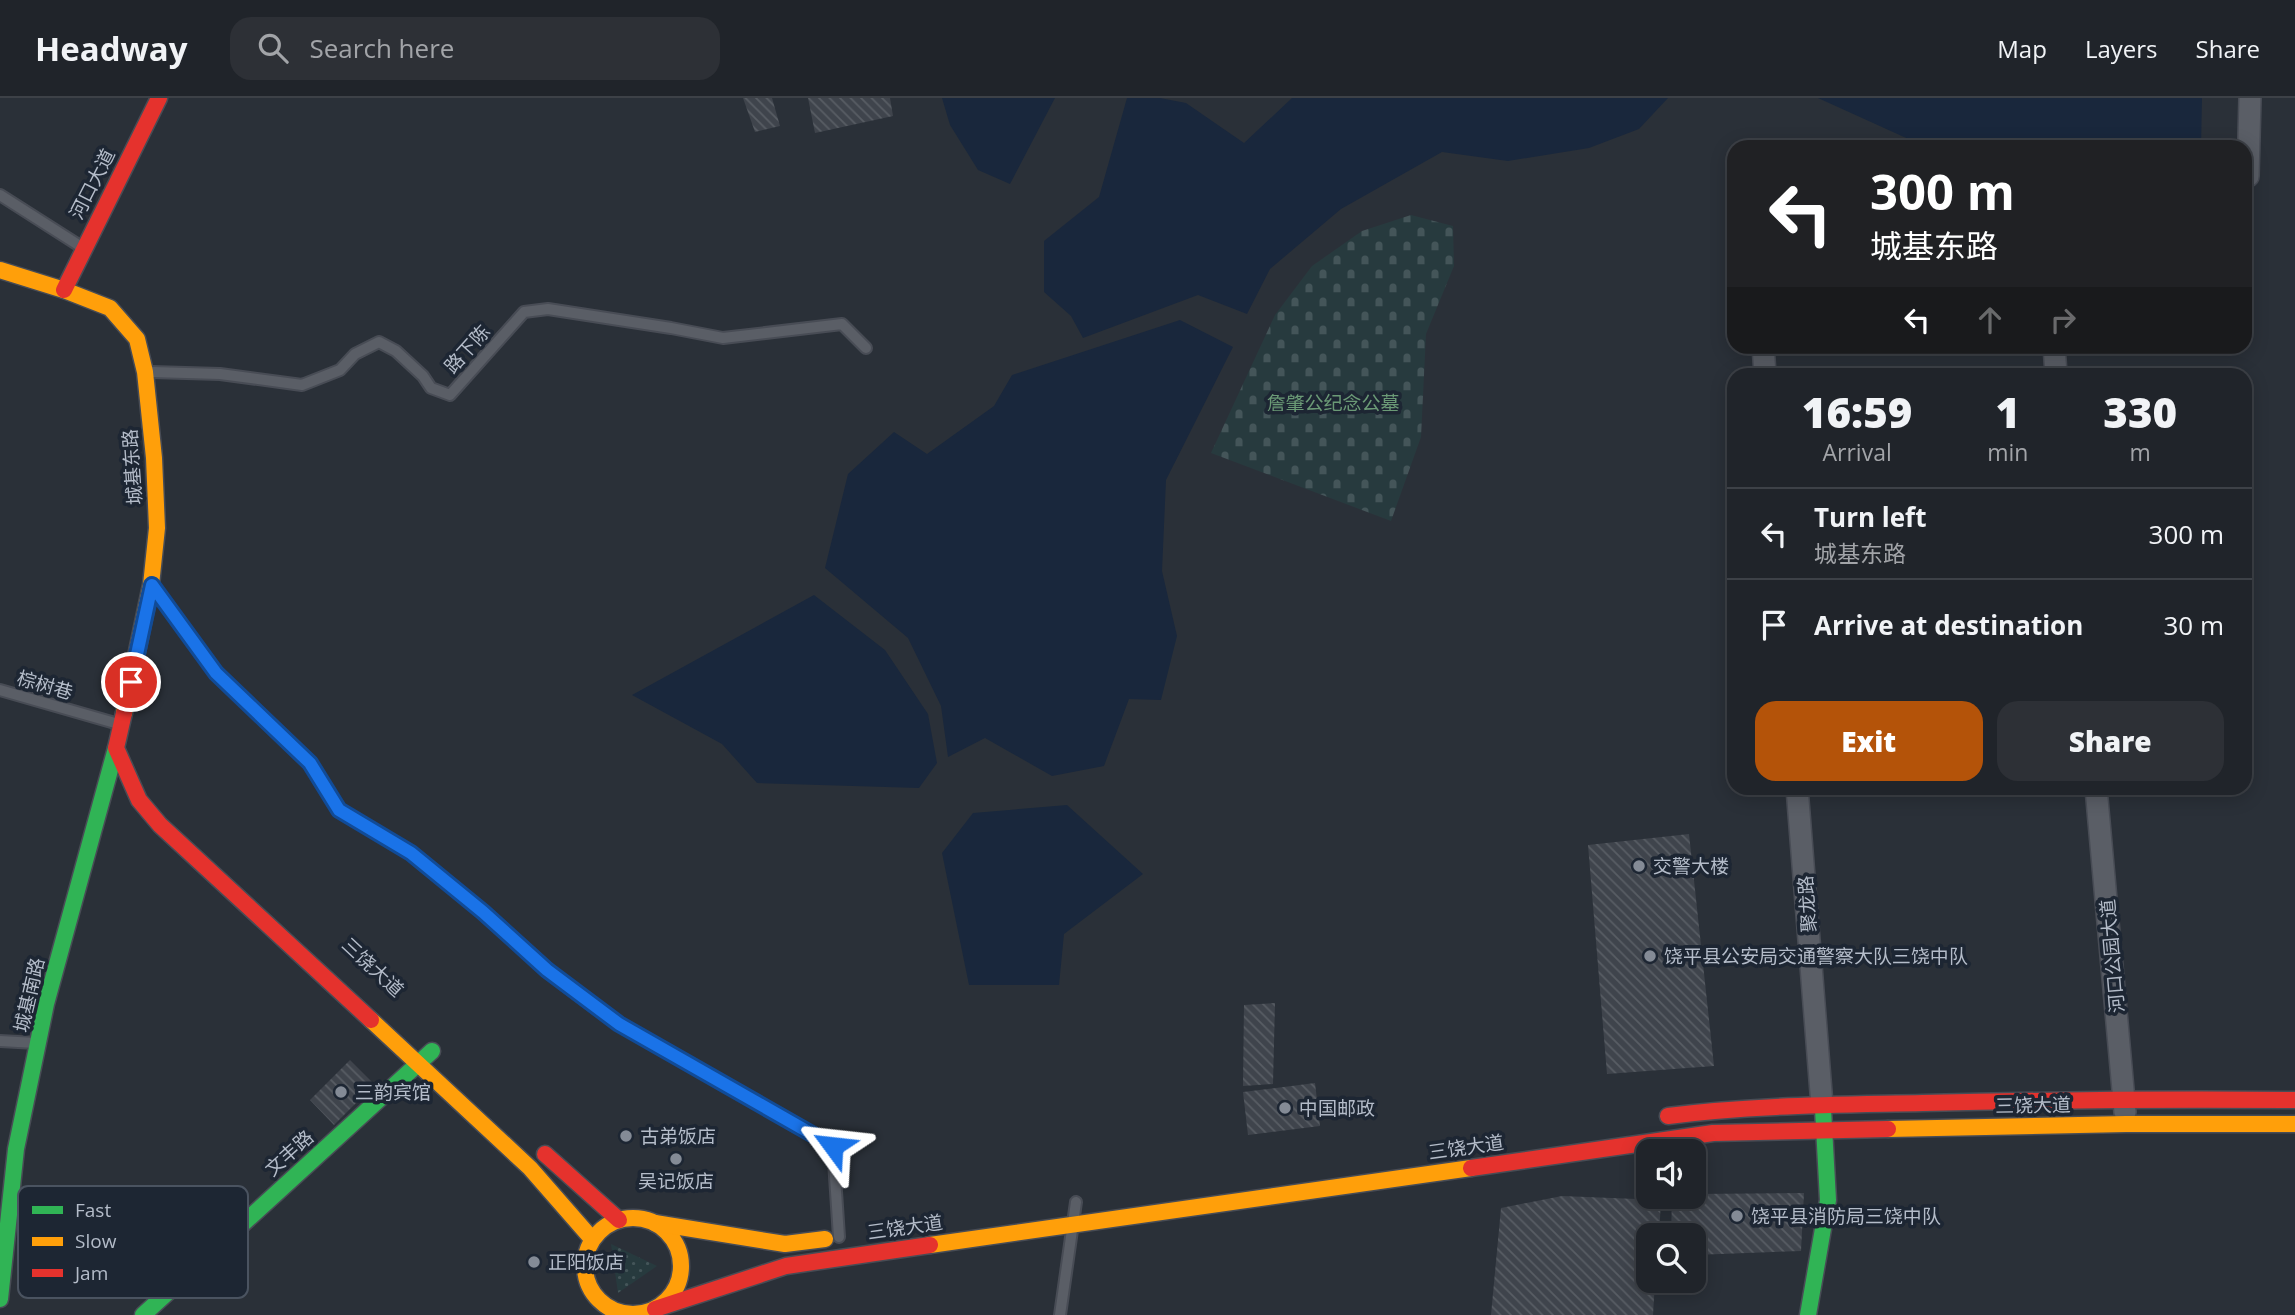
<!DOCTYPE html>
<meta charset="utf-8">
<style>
:root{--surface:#20242a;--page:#2d3036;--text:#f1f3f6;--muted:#a2a4a8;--line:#3d4147;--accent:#b45309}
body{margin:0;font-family:"Open Sans","Noto Sans SC",sans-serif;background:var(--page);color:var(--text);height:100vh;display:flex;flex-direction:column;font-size:26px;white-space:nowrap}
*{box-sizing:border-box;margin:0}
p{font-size:23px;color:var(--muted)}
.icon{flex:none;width:38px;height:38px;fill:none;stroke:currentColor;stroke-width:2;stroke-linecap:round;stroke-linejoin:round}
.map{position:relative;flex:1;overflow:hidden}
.sheet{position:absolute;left:1727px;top:270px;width:525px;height:427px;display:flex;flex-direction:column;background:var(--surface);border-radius:21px;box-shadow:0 4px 18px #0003,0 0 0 2px var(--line)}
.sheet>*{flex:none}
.banner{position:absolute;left:1727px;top:42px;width:525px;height:214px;border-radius:21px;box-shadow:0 4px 18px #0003,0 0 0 2px var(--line);background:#202124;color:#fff;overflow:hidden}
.fabs{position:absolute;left:1636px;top:1041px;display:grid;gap:14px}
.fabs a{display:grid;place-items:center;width:70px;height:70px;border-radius:14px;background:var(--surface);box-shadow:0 4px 18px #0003,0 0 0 2px var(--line);font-size:35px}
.pin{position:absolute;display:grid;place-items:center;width:60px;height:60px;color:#fff;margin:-30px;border:4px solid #fff;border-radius:50%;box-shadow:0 2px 7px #0007}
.me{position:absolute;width:77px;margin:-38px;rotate:300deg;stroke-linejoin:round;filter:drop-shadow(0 0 5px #0008)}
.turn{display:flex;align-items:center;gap:24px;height:147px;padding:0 28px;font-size:32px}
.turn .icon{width:91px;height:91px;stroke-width:2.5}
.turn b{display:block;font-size:49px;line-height:60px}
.lanes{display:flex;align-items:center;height:66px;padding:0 28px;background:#0003;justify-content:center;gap:35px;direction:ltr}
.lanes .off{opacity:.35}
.eta{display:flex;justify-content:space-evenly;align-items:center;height:119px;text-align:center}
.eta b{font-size:42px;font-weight:800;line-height:49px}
.primary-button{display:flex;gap:14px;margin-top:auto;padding:14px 28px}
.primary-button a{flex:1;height:80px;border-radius:21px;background:var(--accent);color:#fff;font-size:28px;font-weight:800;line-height:80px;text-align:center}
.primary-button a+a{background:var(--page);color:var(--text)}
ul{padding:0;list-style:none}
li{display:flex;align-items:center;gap:21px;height:91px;padding:0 28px;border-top:2px solid var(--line)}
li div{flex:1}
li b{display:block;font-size:26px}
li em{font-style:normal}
header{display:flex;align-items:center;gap:42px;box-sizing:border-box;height:98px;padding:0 35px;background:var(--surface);border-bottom:2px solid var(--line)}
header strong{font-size:33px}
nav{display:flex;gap:38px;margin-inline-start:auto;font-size:24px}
.search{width:490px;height:63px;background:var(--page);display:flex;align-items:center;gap:18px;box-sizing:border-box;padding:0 24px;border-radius:21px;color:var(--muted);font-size:26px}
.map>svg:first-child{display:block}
.grass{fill:url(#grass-dots)}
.cemetery{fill:url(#cemetery-stones)}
.water{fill:#19273c}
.building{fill:url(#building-back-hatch)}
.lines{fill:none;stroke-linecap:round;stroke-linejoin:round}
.lane-casing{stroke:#484c55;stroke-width:14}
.street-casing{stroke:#484c55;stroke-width:24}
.fast-casing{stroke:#484c55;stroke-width:19}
.slow-casing{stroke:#484c55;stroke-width:19}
.jam-casing{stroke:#484c55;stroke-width:19}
.lane{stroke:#5a5e66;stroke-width:10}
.street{stroke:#5a5e66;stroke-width:21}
.fast{stroke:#30b455;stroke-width:16}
.slow{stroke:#ff9f0a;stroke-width:16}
.jam{stroke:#e5322d;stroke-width:16}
.route-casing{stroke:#114b97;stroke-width:18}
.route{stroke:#1a73e8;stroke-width:12}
.poi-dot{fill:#848b96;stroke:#1d2633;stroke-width:2.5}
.labels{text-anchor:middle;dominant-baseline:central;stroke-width:7;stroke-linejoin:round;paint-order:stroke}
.street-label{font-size:19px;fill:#b4bcc9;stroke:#1d2633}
.park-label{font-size:19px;fill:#6b9a76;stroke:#1d2633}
.poi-label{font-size:19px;fill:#b4bcc9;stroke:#1d2633;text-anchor:start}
.key{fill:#1d2633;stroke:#4a5360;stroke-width:2}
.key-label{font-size:19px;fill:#b4bcc9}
</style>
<header>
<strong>Headway</strong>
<div class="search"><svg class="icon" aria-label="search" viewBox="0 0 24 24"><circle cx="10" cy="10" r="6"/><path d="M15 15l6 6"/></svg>Search here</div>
<nav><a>Map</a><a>Layers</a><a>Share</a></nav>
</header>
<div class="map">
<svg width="2295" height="1217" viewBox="0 0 2295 1217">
<defs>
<pattern id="grass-dots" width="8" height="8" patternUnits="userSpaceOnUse" patternTransform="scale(1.75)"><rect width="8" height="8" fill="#273a3e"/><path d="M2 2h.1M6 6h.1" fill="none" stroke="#445559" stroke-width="1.8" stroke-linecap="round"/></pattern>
<pattern id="cemetery-stones" width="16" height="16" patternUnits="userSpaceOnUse" patternTransform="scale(1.75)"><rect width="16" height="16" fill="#273a3e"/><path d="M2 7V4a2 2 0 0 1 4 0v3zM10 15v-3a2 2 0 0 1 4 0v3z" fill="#445559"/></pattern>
<pattern id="building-back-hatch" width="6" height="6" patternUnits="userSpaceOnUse" patternTransform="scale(1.75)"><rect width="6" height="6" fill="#3f444c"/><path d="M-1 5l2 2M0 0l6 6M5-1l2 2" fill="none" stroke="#585d64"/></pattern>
</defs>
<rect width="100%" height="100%" fill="#2a3038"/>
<!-- grass -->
<path class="grass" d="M 611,1146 L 657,1168 L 618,1195 Z"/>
<!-- cemetery -->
<path class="cemetery" d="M 1411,117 L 1453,128 L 1454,168 L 1426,236 L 1421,339 L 1391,423 L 1211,355 L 1275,217 L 1312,168 L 1362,133 Z"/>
<!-- water -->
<g class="water">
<path d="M 942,0 L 1055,0 L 1010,86 L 978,72 L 950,27 Z"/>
<path d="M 1127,0 L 1160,0 L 1186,5 L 1244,45 L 1292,0 L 1668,0 L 1639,31 L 1589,50 L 1508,63 L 1442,54 L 1341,111 L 1270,171 L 1247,216 L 1198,197 L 1083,240 L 1071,218 L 1044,194 L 1044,143 L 1099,99 Z"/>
<path d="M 1818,0 L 2202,0 L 2201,49 L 1926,49 Z"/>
<path d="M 1180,222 L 1233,249 L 1166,382 L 1162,473 L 1177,538 L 1161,602 L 1129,601 L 1104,668 L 1052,678 L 985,640 L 948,659 L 941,608 L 908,540 L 825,470 L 848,376 L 894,334 L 927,356 L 994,308 L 1012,277 Z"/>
<path d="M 814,497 L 885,552 L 928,616 L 937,665 L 919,690 L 757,685 L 722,646 L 632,597 Z"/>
<path d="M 1067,707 L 1143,776 L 1064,836 L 1059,887 L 969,887 L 942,755 L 973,715 Z"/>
</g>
<!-- building -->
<g class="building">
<path d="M 743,0 L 772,0 L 780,28 L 755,34 Z"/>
<path d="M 808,0 L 890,0 L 893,18 L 815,35 Z"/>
<path d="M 1689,736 L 1714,968 L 1607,976 L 1588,747 Z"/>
<path d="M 1275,905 L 1273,986 L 1243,988 L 1244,907 Z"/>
<path d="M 350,962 L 372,984 L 366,995 L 334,1027 L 310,1002 Z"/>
<path d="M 1315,985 L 1320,1028 L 1248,1037 L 1243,994 Z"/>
<path d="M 1804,1095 L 1801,1153 L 1694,1157 L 1694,1138 L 1671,1138 L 1672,1099 L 1694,1099 L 1694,1096 Z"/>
<path d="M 1562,1098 L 1661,1102 L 1659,1138 L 1648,1138 L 1648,1183 L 1655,1183 L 1653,1217 L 1491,1217 L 1501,1110 Z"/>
</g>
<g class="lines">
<!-- lane casing -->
<g class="lane-casing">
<g id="lane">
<path d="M 0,97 L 80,148"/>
<path d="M 152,274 L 220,276 L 302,287 L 340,272 L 355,256 L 379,244 L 396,253 L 423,278 L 431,290 L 450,297 L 524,214 L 548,211 L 671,230 L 723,240 L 842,226 L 866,250"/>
<path d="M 159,498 L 216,575 L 310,665 L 339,712 L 411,755 L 483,814 L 547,872 L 619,926 L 833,1048 L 839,1139"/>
<path d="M 0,592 L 115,625"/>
<path d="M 0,943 L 36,945"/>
<path d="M 1060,1217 L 1076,1104"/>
</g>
</g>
<!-- street casing -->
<g class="street-casing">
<g id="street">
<path d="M 2245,79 L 2248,78 L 2250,0"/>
<path d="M 1763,248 L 1765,276"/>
<path d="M 2054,248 L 2056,276"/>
<path d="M 1797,690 L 1822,1007"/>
<path d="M 2096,690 L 2125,1014"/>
</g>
</g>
<!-- fast casing -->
<g class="fast-casing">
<g id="fast">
<path d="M 0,1201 L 16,1051 L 46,906 L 116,650"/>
<path d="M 143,1217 L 432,953"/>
<path d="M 1808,1217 L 1828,1102 L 1823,1011"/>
</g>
</g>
<!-- slow casing -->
<g class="slow-casing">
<g id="slow">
<path d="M 0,172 L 64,192 L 110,210 L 137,241 L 145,274 L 154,360 L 157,430 L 151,487 L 124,615"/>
<path d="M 371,922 L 530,1070 L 592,1141"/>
<path d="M 1888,1031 L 2126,1026 L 2295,1026"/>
<circle cx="633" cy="1168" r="48"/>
<path d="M 655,1125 L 785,1146 L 825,1141"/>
<path d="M 930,1147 L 1471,1070"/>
</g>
</g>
<!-- jam casing -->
<g class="jam-casing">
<g id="jam">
<path d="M 64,192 L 159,0"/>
<path d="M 124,615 L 116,650 L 139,702 L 160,727 L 371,922"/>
<path d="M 1668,1018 C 1753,1007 1838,1007 1923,1005 C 2047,1002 2171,1001 2295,1002"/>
<path d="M 545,1056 L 619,1122"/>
<path d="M 1471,1070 L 1713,1035 L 1888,1031"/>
<path d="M 655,1211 L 786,1168 L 930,1147"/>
</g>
</g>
<!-- lane -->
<use href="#lane" class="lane"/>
<!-- street -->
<use href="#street" class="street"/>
<!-- fast -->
<use href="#fast" class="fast"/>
<!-- slow -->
<use href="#slow" class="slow"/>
<!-- jam -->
<use href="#jam" class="jam"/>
</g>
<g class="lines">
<!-- route casing -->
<g class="route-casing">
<path id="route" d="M 131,584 L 152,487 L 216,575 L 310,665 L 339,712 L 411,755 L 483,814 L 547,872 L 619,926 L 833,1048"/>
</g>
<!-- route -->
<use href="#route" class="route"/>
</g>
<!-- markers -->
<g class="poi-dot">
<circle cx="1639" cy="768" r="7"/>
<circle cx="1650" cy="858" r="7"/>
<circle cx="341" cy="994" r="7"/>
<circle cx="1285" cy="1010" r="7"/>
<circle cx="626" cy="1038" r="7"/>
<circle cx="676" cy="1061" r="7"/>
<circle cx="1737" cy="1118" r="7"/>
<circle cx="534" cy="1164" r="7"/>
</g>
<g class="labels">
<!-- street labels -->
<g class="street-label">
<text transform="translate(92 86) rotate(-63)">河口大道</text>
<text transform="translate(467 251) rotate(-48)">路下陈</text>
<text transform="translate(132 369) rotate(-94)">城基东路</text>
<text transform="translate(45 587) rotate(16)">棕树巷</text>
<text transform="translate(1807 806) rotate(-94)">聚龙路</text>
<text transform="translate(2112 858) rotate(-95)">河口公园大道</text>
<text transform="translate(373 869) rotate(43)">三饶大道</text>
<text transform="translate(29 897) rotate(-77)">城基南路</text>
<text transform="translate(2033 1007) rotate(-1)">三饶大道</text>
<text transform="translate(1466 1049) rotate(-8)">三饶大道</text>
<text transform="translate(289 1055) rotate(-42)">文丰路</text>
<text transform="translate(905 1129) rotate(-8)">三饶大道</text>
</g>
<!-- park labels -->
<g class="park-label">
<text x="1333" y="305">詹肇公纪念公墓</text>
</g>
<!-- poi labels -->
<g class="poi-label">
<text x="1653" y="768">交警大楼</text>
<text x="1664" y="858">饶平县公安局交通警察大队三饶中队</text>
<text x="355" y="994">三韵宾馆</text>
<text x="1299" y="1010">中国邮政</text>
<text x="640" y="1038">古弟饭店</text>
<text x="676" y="1083" text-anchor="middle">吴记饭店</text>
<text x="1751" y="1118">饶平县消防局三饶中队</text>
<text x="548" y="1164">正阳饭店</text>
</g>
</g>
<!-- legend -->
<rect x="18" y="1088" width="230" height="112" rx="10" class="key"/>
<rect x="32" y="1108" width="31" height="8" fill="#30b455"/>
<rect x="32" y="1139" width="31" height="9" fill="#ff9f0a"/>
<rect x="32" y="1171" width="31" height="8" fill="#e5322d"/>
<g class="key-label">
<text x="75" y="1119">Fast</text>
<text x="75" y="1150">Slow</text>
<text x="75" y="1182">Jam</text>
</g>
</svg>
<div class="fabs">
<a><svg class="icon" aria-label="sound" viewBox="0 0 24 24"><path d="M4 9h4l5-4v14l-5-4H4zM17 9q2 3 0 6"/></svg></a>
<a><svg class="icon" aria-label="search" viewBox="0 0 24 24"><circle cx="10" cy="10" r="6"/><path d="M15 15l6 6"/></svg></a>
</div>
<div class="pin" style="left:131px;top:584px;background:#d93025"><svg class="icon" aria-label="arrive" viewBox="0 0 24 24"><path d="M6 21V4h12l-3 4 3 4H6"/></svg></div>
<svg class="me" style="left:833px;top:1048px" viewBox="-20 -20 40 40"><path d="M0-17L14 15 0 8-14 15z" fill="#1a73e8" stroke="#fff" stroke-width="4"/></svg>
<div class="banner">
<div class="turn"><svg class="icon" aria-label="left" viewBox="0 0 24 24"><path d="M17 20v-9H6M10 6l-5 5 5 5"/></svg><div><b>300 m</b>城基东路</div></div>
<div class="lanes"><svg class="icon" aria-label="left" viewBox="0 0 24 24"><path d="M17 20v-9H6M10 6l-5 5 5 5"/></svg><svg class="icon off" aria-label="ahead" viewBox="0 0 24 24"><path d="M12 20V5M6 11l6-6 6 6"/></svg><svg class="icon off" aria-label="right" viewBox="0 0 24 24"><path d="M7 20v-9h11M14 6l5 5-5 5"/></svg></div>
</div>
<section class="sheet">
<div class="eta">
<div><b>16:59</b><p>Arrival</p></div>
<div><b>1</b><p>min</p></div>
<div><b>330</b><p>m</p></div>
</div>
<ul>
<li><svg class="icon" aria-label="left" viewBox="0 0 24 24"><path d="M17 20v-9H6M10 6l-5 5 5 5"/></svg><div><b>Turn left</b><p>城基东路</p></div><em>300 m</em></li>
<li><svg class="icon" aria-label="arrive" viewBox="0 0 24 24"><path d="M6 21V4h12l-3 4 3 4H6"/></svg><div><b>Arrive at destination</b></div><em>30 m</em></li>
</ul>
<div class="primary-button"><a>Exit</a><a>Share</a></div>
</section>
</div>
